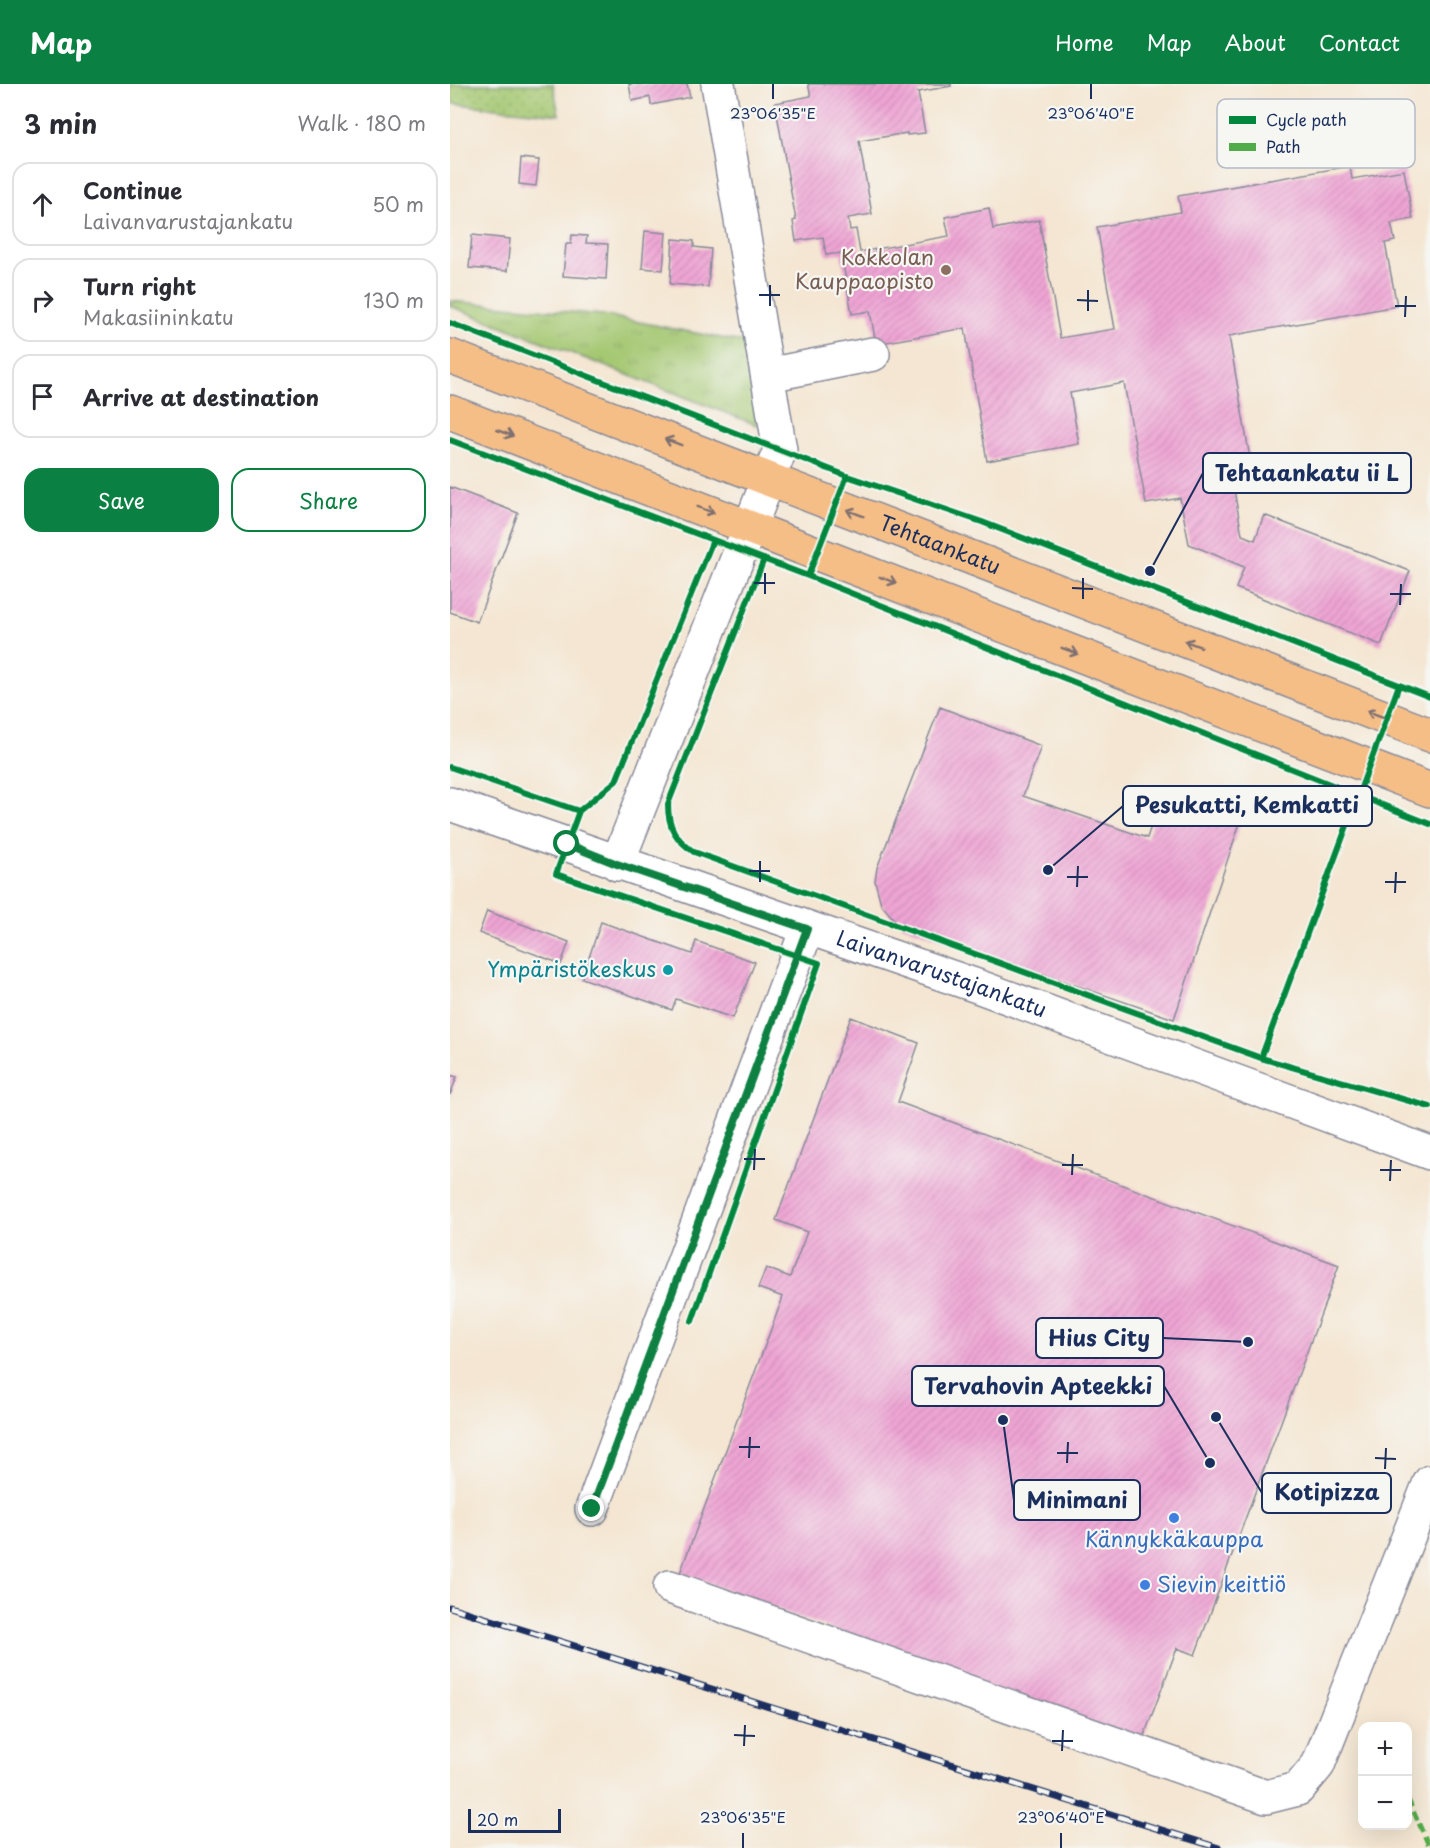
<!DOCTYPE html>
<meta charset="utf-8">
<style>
body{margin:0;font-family:"Playpen Sans",sans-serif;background:#f7f7f7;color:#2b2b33}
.controls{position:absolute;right:18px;bottom:18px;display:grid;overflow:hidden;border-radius:12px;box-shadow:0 6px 24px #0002}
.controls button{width:54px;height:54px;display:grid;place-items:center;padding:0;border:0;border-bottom:2px solid #e1e1e2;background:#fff;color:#2b2b33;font:30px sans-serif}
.scale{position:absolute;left:18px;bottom:15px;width:93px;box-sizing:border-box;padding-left:6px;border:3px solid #1b2f5e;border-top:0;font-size:16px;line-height:21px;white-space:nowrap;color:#1b2f5e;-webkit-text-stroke:4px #f6f6f2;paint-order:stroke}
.stop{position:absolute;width:18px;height:18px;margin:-14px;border:4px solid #0b8043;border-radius:50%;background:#fff}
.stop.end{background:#0b8043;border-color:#fff;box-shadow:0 2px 6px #0008}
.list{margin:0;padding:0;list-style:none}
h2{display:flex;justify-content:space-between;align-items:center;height:78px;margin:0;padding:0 24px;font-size:26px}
h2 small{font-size:20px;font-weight:400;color:#7c7c81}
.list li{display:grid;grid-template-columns:39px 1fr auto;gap:18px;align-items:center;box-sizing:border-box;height:84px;margin:0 12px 12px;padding:0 12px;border:2px solid #e1e1e2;border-radius:18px}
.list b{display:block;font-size:22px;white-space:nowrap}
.list p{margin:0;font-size:20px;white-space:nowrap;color:#7c7c81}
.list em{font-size:20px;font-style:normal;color:#7c7c81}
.actions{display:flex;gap:12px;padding:18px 24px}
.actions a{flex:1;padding:14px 0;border:2px solid #0b8043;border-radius:18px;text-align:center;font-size:21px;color:#0b8043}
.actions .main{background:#0b8043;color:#fff}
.icon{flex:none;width:33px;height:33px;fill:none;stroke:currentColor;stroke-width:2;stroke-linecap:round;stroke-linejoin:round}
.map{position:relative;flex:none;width:980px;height:1764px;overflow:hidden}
header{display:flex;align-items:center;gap:36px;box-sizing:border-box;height:84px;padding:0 30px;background:#0b8043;color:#fff}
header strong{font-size:28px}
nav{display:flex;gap:33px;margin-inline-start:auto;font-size:21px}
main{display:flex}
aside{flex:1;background:#fff}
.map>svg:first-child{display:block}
.grass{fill:url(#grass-tufts);stroke:#607c68;stroke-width:1.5}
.park{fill:url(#park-dots);stroke:#607c68;stroke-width:1.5}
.building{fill:url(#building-hatch)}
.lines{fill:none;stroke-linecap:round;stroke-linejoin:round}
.minor-casing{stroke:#888a98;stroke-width:36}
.major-casing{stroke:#888a98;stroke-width:36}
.minor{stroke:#fff;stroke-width:33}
.major{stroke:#f6be87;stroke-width:33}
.rail-casing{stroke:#1b2f5e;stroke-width:7}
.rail{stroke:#f6f6f2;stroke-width:4.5;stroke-dasharray:14;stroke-linecap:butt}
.quiet{stroke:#52ab49;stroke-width:4.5;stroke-dasharray:9 4.5;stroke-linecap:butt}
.cycleway-casing{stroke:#f6f6f2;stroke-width:10}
.cycleway{stroke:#00873e;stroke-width:6}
.oneway{stroke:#7e6f70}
.route{stroke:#0b8043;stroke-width:8}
.ticks{fill:none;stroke:#1b2f5e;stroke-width:2}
.education-dot{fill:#8d6e63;stroke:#f6f6f2;stroke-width:2}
.culture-dot{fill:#0f9aa8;stroke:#f6f6f2;stroke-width:2}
.shop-dot{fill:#3f7fe0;stroke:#f6f6f2;stroke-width:2}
.labels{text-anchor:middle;stroke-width:4.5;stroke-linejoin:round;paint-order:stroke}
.education-label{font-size:21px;fill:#785e54;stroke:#f6f6f2;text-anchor:end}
.street-label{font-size:21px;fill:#1b2f5e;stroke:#f6f6f2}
.culture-label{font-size:21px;fill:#0d838f;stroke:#f6f6f2;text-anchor:end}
.shop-label{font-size:21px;fill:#366cbe;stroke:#f6f6f2}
.key{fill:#f6f6f2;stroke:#b4bac6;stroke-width:1.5}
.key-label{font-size:16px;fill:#1b2f5e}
.ticks-label{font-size:15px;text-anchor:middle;fill:#1b2f5e;stroke:#f6f6f2;stroke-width:4.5;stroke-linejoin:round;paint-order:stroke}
.leader{fill:none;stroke:#1b2f5e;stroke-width:2}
.callout-dot{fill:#1b2f5e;stroke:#f6f6f2;stroke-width:2}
.callout{fill:#f6f6f2;stroke:#1b2f5e;stroke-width:2}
.callout-label{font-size:22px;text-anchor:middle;font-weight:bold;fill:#1b2f5e}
</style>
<header>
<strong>Map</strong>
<nav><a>Home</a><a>Map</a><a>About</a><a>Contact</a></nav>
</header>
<main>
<aside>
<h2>3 min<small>Walk · 180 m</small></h2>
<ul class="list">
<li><svg class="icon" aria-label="ahead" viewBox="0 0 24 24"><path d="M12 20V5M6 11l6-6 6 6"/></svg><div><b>Continue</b><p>Laivanvarustajankatu</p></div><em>50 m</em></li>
<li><svg class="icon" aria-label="right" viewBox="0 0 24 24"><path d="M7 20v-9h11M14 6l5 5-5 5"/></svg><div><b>Turn right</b><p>Makasiininkatu</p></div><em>130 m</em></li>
<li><svg class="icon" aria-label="arrive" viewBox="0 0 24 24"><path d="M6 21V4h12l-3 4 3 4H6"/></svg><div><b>Arrive at destination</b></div></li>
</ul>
<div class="actions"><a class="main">Save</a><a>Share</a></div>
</aside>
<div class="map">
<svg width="980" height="1764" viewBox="0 0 980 1764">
<defs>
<pattern id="grass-tufts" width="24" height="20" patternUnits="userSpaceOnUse" patternTransform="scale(1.5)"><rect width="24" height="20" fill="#a5c872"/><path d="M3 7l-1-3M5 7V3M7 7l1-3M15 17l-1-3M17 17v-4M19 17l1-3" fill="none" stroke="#8dac65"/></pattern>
<pattern id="park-dots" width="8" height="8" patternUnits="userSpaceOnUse" patternTransform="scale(1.5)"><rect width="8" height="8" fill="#a5c872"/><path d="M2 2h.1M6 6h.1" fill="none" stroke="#8dac65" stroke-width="1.8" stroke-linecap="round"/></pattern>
<pattern id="building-hatch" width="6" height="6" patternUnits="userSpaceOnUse" patternTransform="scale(1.5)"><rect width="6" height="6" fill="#efa5d4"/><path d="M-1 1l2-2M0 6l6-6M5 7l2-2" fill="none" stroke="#cc8eb8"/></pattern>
</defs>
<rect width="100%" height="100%" fill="#f6f6f2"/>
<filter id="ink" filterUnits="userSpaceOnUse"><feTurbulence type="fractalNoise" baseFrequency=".0167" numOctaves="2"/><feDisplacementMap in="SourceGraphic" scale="12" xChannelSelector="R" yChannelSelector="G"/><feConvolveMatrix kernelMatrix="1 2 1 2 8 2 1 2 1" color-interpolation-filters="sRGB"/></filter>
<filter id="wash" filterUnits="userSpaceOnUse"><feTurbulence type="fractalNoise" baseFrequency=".008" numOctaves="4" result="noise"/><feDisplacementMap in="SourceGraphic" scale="24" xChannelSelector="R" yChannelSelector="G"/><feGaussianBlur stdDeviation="1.35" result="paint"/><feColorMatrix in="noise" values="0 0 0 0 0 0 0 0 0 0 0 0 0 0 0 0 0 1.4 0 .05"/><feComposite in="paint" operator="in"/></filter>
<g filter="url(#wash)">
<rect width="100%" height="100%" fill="#f4e6d2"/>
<!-- grass -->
<path class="grass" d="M0 217 153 231 296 259 307 341 0 222Z"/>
<!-- park -->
<path class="park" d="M0 0H103L109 31 0 19Z"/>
<g id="blocks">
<!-- building -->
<path class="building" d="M179 0H237L240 13 201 21 200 13 182 17Z
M358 0H501V2L468 8 475 49 457 51V49L409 57 422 130 398 134 400 146 406 145 410 168 499 152 495 133 539 124 543 145 589 136 610 254 665 245 647 143 731 128 728 112 900 82 902 95 954 86 963 135 941 139 945 157 935 159 947 222 779 252 801 380 780 383 792 451 805 456 814 431 960 487 931 561 786 504 794 483 739 460 730 414 696 420 674 299 620 309 629 360 537 377 515 244 426 260 420 227 402 230 391 169 376 171 373 153 346 157 343 137 346 136 325 19 361 12Z
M71 74 89 76 86 102 69 100Z
M195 147 216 149 213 186 192 184Z
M22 151 60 155 57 187 19 184Z
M122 151 137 152 136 159 158 160 156 195 113 192 116 160H121Z
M223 155 244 157V163L261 165 258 203 220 200Z
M0 403 68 429 27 538 0 528Z
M490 623 591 662 573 712 697 754 714 703 793 730 724 935 462 845 446 838 431 820 425 797 427 784Z
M37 827 119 858 111 880 29 849Z
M151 838 242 870 246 857 305 878 283 934 226 915 222 926 132 894Z
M401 933 469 959 448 1018 889 1181 745 1571 727 1564 691 1660 230 1489 333 1213 308 1204 316 1184 340 1193 357 1148 326 1136Z
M0 991 7 993 0 1011Z"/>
</g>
</g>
<g filter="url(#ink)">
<use href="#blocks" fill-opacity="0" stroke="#888a98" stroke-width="1.5"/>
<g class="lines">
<defs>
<g id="minor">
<path d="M318 291 423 270"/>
<path id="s1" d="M0 720 527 902 980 1069"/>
<path d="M167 780 330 366 268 0"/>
<path d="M142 1425 357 845"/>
<path d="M220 1503 816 1713 848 1705 868 1681 980 1398"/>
</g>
<g id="major">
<path id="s2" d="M0 272 980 651"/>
<path d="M0 328 980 706"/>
</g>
</defs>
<!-- minor casing -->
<use href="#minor" class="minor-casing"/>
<!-- major casing -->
<use href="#major" class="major-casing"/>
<!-- minor -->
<use href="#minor" class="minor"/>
<!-- major -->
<use href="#major" class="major"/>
<defs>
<path id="rail" d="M0 1523 769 1764"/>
</defs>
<!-- rail casing -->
<use href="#rail" class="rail-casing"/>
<!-- rail -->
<use href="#rail" class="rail"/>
<!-- quiet -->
<path class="quiet" d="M958 1715 978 1760"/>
<defs>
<path id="cycleway" d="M0 239 397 392 532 438 980 613
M0 356 358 492 980 740
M314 475 218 720C218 743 225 755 244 768L811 974 980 1023
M358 492 397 392
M0 683 129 727 166 697 263 456
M129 727 106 790 369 879 242 1237
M811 974 949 601"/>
</defs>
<!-- cycleway casing -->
<use href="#cycleway" class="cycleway-casing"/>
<!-- cycleway -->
<use href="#cycleway" class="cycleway"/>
</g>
<!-- one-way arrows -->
<defs><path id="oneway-shaft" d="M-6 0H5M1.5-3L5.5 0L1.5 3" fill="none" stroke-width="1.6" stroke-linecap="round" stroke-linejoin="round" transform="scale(1.5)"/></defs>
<g class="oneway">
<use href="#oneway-shaft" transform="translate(55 349) rotate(21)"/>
<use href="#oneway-shaft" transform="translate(223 358) rotate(-159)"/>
<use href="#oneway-shaft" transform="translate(256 426) rotate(21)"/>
<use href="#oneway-shaft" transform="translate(405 429) rotate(-159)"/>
<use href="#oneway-shaft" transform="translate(438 496) rotate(21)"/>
<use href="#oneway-shaft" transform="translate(743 560) rotate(-159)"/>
<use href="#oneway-shaft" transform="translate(620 567) rotate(21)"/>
<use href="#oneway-shaft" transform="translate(925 630) rotate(-159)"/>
</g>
</g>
<g class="lines" filter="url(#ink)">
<!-- route -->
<path class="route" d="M117 760 167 780 357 845 142 1425"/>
</g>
<!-- ticks -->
<path class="ticks" d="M323 15V0M641 15V0M309 211H330M627 216 648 217M320 222V201M945 222H966M638 227V206M955 233 956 212M304 499H325M622 504 643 505M315 510V489M940 510H961M633 515V494M950 521 951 500M299 787H320M617 793H638M310 798V777M935 798H956M627 803 628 782M945 809 946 788M294 1075H315M612 1081H633M304 1086 305 1065M930 1086H951M622 1091 623 1070M940 1097 941 1076M289 1363H310M607 1369H628M299 1374 300 1353M925 1374 946 1375M617 1379 618 1358M935 1385 936 1364M284 1651 305 1652M602 1657H623M294 1662 295 1641M612 1667 613 1646M293 1764V1749M611 1764V1749"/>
<!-- markers -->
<circle class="education-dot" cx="496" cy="186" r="6"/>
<circle class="culture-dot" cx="218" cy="886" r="6"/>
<g class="shop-dot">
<circle cx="724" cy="1434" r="6"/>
<circle cx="695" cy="1501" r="6"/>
</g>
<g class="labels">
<!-- education labels -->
<g class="education-label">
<text x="484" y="181">Kokkolan<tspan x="484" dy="24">Kauppaopisto</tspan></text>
</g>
<!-- street labels -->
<g class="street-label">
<text dy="7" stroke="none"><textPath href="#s2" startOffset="525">Tehtaankatu</textPath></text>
<text dy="7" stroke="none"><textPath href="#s1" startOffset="520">Laivanvarustajankatu</textPath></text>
</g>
<!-- culture labels -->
<g class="culture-label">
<text x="206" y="893">Ympäristökeskus</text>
</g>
<!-- shop labels -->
<g class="shop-label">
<text x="724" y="1463">Kännykkäkauppa</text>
<text x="707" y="1508" text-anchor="start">Sievin keittiö</text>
</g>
</g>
<!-- legend -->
<rect x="767" y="15" width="198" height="69" rx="9" class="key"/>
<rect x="779" y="32" width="27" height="8" fill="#00873e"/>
<rect x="779" y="59" width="27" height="8" fill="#52ab49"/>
<g class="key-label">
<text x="816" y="42">Cycle path</text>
<text x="816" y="69">Path</text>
</g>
<g class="ticks-label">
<text x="323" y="35">23°06'35"E</text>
<text x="641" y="35">23°06'40"E</text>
<text x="293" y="1739">23°06'35"E</text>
<text x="611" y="1739">23°06'40"E</text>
</g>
<!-- callouts -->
<path class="leader" d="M700 487L753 389M598 786L673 722M798 1258L713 1254M760 1379L714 1302M766 1333L812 1409M553 1336L564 1416"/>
<g class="callout-dot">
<circle cx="700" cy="487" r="6"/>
<circle cx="598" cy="786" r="6"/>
<circle cx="798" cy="1258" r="6"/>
<circle cx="760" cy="1379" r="6"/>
<circle cx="766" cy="1333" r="6"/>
<circle cx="553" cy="1336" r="6"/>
</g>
<g class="callout">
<rect x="753" y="369" width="208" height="40" rx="6"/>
<rect x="673" y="702" width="249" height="40" rx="6"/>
<rect x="586" y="1234" width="127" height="40" rx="6"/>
<rect x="462" y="1282" width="252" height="40" rx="6"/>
<rect x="812" y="1389" width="129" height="40" rx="6"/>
<rect x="564" y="1396" width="126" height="40" rx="6"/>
</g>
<g class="callout-label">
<text x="857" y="397">Tehtaankatu ii L</text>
<text x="797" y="729">Pesukatti, Kemkatti</text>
<text x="649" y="1262">Hius City</text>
<text x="588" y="1310">Tervahovin Apteekki</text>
<text x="877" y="1416">Kotipizza</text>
<text x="627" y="1424">Minimani</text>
</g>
</svg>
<div class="controls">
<button>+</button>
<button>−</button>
</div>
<div class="scale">20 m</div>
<div class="stop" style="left:117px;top:760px"></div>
<div class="stop end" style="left:142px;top:1425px"></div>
</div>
</main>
